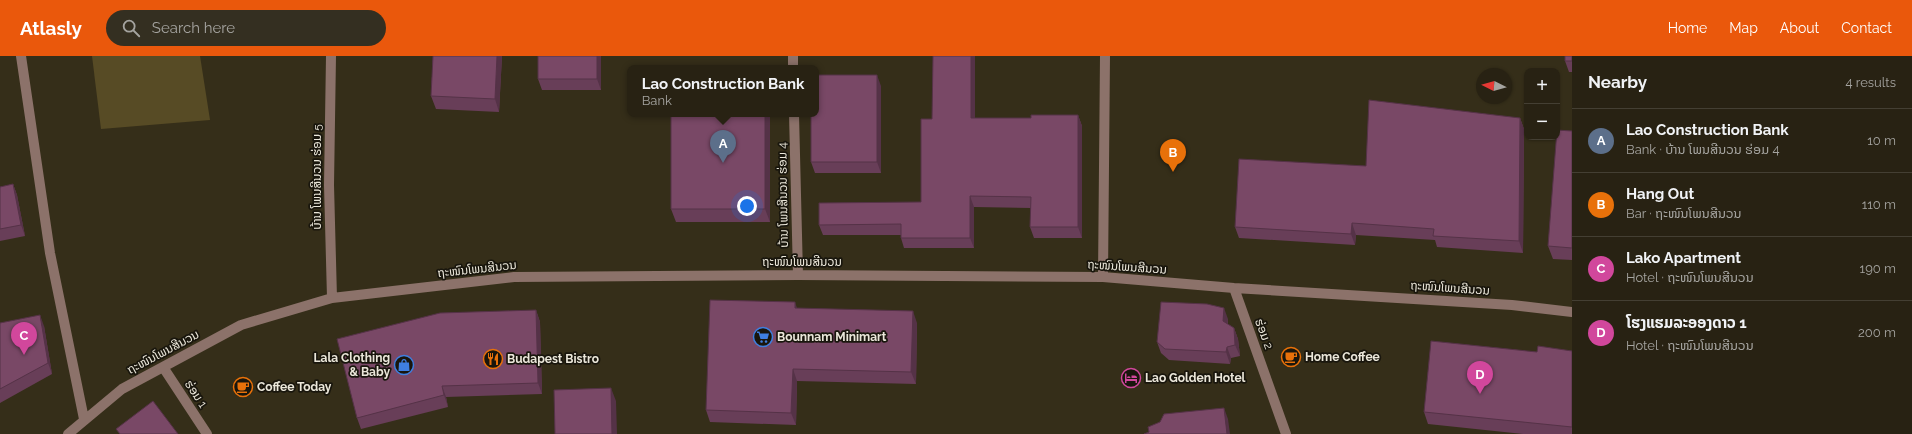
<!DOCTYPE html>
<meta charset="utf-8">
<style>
body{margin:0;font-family:Raleway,"Noto Sans Lao",sans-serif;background:#342f21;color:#f1f3f6}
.controls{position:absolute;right:12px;top:12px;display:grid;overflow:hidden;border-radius:8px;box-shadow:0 1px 3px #0004}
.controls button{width:36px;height:36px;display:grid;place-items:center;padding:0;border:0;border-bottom:1px solid #443f33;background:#282213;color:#f1f3f6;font:20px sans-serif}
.compass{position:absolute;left:1476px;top:12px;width:36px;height:36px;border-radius:50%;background:#282213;box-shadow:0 1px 3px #0004;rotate:275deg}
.you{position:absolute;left:747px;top:150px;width:14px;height:14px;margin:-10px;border:3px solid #fff;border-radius:50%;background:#1a73e8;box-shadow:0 0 0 6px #1a73e833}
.badge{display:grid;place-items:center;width:26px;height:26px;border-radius:50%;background:#ea580c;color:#fff;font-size:13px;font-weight:700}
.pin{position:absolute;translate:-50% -33px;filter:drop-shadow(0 1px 2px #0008)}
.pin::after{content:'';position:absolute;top:21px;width:14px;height:12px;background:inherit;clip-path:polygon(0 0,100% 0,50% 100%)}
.popup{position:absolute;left:627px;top:9px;width:192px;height:52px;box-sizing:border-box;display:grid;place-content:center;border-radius:8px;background:#282213;filter:drop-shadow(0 1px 3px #0005);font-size:13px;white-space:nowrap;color:#a5a4a0}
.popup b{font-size:15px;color:#f1f3f6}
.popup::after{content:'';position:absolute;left:50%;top:100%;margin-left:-8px;border:8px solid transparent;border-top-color:#282213}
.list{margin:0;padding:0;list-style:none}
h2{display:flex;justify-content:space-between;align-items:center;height:52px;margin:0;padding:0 16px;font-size:17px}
h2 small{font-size:13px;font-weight:400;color:#a5a4a0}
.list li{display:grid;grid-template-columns:26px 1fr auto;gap:12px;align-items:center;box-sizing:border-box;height:64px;padding:0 16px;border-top:1px solid #443f33}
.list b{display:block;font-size:15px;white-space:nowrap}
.list p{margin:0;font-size:13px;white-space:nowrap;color:#a5a4a0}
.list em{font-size:13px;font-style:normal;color:#a5a4a0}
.icon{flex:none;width:22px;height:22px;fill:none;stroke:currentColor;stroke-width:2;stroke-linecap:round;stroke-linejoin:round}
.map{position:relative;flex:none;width:1572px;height:378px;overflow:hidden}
header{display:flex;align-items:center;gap:24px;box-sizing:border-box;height:56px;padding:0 20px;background:#ea580c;color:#fff}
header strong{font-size:19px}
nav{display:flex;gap:22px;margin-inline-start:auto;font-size:14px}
.search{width:280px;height:36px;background:#342f21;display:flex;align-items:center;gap:10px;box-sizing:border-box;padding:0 14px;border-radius:22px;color:#a5a4a0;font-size:15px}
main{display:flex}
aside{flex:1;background:#282213}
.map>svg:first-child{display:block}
.green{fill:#574b25}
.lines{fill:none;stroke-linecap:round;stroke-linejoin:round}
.minor{stroke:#8c726a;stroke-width:10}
.wall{fill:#683e58}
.shaded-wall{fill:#553247}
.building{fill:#794866;stroke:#553247}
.labels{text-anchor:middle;stroke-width:3.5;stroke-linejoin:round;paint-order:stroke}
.street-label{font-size:12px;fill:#ebe7da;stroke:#19160d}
.poi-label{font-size:12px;font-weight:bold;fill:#ebe7da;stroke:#19160d;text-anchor:start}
</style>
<header>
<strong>Atlasly</strong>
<div class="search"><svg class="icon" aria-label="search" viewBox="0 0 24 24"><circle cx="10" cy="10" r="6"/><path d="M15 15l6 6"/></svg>Search here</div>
<nav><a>Home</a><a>Map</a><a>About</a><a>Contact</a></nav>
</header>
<main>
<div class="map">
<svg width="1572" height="378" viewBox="0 0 1572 378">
<rect width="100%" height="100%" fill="#352e19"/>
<!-- green -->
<path class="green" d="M92 0H200L210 64 101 73Z"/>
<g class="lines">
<!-- minor -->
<path class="minor" d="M21 0 50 197 84 363
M331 0 329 129 332 242
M793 0V12
M794 58 798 219
M1103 221 1105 0
M1234 232 1286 378
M163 311 207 378
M68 378 122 333 241 269 332 242 514 221 798 219 1103 221 1234 232 1512 249 1572 256"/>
</g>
<!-- wall -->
<path class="wall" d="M433 0H502L499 56 436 53 431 40Z
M601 0V34H542L538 23Z
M1572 0V16H1569L1565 5Z
M881 30V117H815L811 106Z
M770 58V166H676L671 153Z
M1078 59 1082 70V182H1034L1030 171 1031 152 974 151V192H904L901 182V179H823L819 169 921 146 975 62H1031Z
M1520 62 1524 73 1523 197 1437 191 1435 184 1356 179 1355 189 1239 182 1235 171 1366 110Z
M1572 75V204L1553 203 1548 190Z
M13 128 17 139 25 180 0 185V131Z
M797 252 917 267 916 328 797 325 796 369 710 366 706 354Z
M536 254 540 266 542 338 446 341 448 351 361 373 357 362Z
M1228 263V268L1234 272 1238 283 1240 300 1231 302 1230 308 1169 304 1161 297 1157 286Z
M0 267 44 270 52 318 0 347Z
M1572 295V378H1523L1428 368 1424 356 1537 296Z"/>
<!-- shaded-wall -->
<path class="shaded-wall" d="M497 0H502L499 56 495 43Z
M597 0H601V34L597 23Z
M971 0H975V72L971 62Z
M877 19 881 30V117L877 106Z
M765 58H770V166L765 153Z
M1078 59 1082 70V182L1078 171Z
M1520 62 1524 73 1523 197 1519 185Z
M13 128 17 139 25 180 21 169Z
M970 140 974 151V192L970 182Z
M1352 167 1356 179 1355 189 1351 178Z
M795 246 799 258 795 252Z
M1224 252 1228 263 1227 277 1223 265Z
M536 254 540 266 542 338 538 327Z
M913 255 917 267 916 328 911 316Z
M40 259 44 270 52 318 48 307Z
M1234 272 1238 283 1240 300 1235 289Z
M1227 291 1231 302 1230 308 1226 296Z
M793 313 797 325 796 369 791 357Z
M442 330 446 341 448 351 444 339Z
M611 332 616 345 617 378H612Z
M1224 352 1228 363 1230 378H1227Z"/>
<!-- building -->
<path class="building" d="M433 0H497L495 43 431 40Z
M538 0H597V23H538Z
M933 0H971V62H1031V59H1078V171H1030L1031 141 970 140V182H901V168L819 169V147L921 146V63H932Z
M1565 0H1572V5H1565Z
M816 19H877V106H811V58H816Z
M1369 44 1520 62 1519 185 1433 180 1434 173 1352 167 1351 178 1235 171 1239 103 1366 110Z
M671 58H765V153H671Z
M1557 74 1572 75V192L1548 190Z
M13 128 21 169 0 173V131Z
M710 244 795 246V252L913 255 911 316 793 313 791 357 706 354Z
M1161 246 1207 248 1224 252 1223 265 1234 272 1235 289 1227 291 1226 296 1165 293 1157 286Z
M536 254 538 327 442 330 444 339 357 362 337 283 440 257Z
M40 259 48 307 0 333V267Z
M1431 285 1537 296 1538 290 1572 295V371L1424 356Z
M611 332 612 378H555L554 334Z
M153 345 178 378H120L116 373Z
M1224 352 1227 378H1144L1149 376 1148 371 1160 366 1164 358Z"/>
<!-- icons -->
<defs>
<symbol id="supermarket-ring" viewBox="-11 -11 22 22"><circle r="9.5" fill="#19160d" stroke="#3f7fe0" stroke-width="1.5"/><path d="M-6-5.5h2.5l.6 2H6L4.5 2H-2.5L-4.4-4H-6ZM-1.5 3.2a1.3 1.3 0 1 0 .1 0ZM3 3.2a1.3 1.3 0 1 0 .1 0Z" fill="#3f7fe0"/></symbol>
<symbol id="cafe-ring" viewBox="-11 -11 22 22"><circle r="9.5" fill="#19160d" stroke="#e8710a" stroke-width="1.5"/><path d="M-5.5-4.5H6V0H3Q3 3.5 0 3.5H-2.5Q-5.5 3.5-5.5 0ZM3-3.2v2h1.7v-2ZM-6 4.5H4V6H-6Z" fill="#e8710a"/></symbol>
<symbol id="restaurant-ring" viewBox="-11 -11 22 22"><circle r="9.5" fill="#19160d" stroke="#e8710a" stroke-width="1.5"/><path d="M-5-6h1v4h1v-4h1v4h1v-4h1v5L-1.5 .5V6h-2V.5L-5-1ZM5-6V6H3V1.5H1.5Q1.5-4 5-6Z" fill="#e8710a"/></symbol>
<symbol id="shop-ring" viewBox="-11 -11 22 22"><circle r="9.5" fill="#19160d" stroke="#3f7fe0" stroke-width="1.5"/><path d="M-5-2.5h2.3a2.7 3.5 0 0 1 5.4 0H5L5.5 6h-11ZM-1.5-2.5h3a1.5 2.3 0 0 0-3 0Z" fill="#3f7fe0"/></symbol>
<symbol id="hotel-ring" viewBox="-11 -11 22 22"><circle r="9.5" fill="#19160d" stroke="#d1479c" stroke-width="1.5"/><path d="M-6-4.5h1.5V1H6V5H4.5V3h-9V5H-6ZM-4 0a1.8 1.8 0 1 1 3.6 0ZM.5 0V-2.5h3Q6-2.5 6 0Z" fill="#d1479c"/></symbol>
</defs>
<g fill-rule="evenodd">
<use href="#supermarket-ring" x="752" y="270" width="22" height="22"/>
<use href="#cafe-ring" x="1280" y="290" width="22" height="22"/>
<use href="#restaurant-ring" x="482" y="292" width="22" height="22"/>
<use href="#shop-ring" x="393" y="298" width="22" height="22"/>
<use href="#hotel-ring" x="1120" y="311" width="22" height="22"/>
<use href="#cafe-ring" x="232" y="320" width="22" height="22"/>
</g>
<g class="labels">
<!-- street labels -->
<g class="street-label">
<text transform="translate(317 121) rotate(-90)" y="4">ບ້ານ ໂພນສີນວນ ຮ່ອມ 5</text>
<text transform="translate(783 139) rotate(-91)" y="4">ບ້ານ ໂພນສີນວນ ຮ່ອມ 4</text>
<text x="802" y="210">ຖະໜົນໂພນສີນວນ</text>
<text transform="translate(1127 211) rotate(4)" y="4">ຖະໜົນໂພນສີນວນ</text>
<text transform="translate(477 213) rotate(-6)" y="4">ຖະໜົນໂພນສີນວນ</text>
<text transform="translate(1450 232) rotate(4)" y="4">ຖະໜົນໂພນສີນວນ</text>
<text transform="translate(1264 278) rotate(70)" y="4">ຮ່ອມ 2</text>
<text transform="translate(163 296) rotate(-28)" y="4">ຖະໜົນໂພນສີນວນ</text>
<text transform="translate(196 338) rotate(57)" y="4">ຮ່ອມ 1</text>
</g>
<!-- poi labels -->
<g class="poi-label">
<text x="777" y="285">Bounnam Minimart</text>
<text x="1305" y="305">Home Coffee</text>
<text x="390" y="306" text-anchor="end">Lala Clothing<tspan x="390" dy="14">&amp; Baby</tspan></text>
<text x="507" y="307">Budapest Bistro</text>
<text x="1145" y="326">Lao Golden Hotel</text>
<text x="257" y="335">Coffee Today</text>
</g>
</g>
</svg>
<div class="controls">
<button>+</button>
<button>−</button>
</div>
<svg class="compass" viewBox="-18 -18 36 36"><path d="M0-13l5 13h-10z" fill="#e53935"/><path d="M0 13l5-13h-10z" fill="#a5a4a0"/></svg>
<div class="you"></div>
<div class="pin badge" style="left:723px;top:107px;background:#5c6f8a">A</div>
<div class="popup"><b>Lao Construction Bank</b>Bank</div>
<div class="pin badge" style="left:1173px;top:116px;background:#e8710a">B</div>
<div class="pin badge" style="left:24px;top:299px;background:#d1479c">C</div>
<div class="pin badge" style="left:1480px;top:338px;background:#d1479c">D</div>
</div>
<aside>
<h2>Nearby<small>4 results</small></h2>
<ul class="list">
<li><span class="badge" style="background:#5c6f8a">A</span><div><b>Lao Construction Bank</b><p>Bank · ບ້ານ ໂພນສີນວນ ຮ່ອມ 4</p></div><em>10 m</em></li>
<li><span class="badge" style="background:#e8710a">B</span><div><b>Hang Out</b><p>Bar · ຖະໜົນໂພນສີນວນ</p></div><em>110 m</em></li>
<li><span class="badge" style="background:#d1479c">C</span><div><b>Lako Apartment</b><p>Hotel · ຖະໜົນໂພນສີນວນ</p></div><em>190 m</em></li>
<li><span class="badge" style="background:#d1479c">D</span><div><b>ໂຮງແຮມລະອອງດາວ 1</b><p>Hotel · ຖະໜົນໂພນສີນວນ</p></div><em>200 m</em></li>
</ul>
</aside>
</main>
